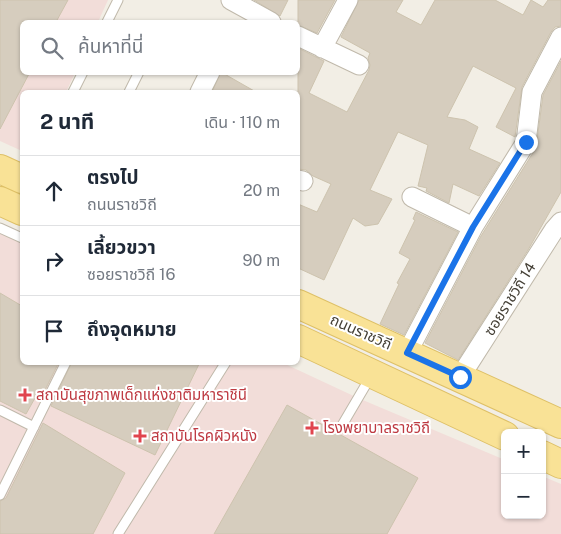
<!DOCTYPE html>
<html lang="th">
<meta charset="utf-8">
<style>
body{margin:0;font-family:"Public Sans","Noto Sans Thai",sans-serif;background:#f2f2f3;color:#1f2937}
.controls{position:absolute;right:15px;bottom:15px;display:grid;overflow:hidden;border-radius:8px;box-shadow:0 1px 4px #0004}
.controls button{width:45px;height:45px;display:grid;place-items:center;padding:0;border:0;border-bottom:1px solid #e0e1e3;background:#fff;color:#1f2937;font:25px sans-serif}
.stop{position:absolute;width:15px;height:15px;margin:-11px;border:4px solid #1a73e8;border-radius:50%;background:#fff}
.stop.end{background:#1a73e8;border-color:#fff;box-shadow:0 1px 5px #0008}
.list{margin:0;padding:0;list-style:none}
h2{display:flex;justify-content:space-between;align-items:center;height:65px;margin:0;padding:0 20px;font-size:21px}
h2 small{font-size:16px;font-weight:400;color:#747a83}
.list li{display:grid;grid-template-columns:32px 1fr auto;gap:15px;align-items:center;box-sizing:border-box;height:70px;padding:0 20px;border-top:1px solid #e0e1e3}
.list b{display:block;font-size:19px;white-space:nowrap}
.list p{margin:0;font-size:16px;white-space:nowrap;color:#747a83}
.list em{font-size:16px;font-style:normal;color:#747a83}
.icon{flex:none;width:28px;height:28px;fill:none;stroke:currentColor;stroke-width:2;stroke-linecap:round;stroke-linejoin:round}
.map{position:relative;flex:none;width:561px;height:534px;overflow:hidden}
.search{position:absolute;background:#fff;box-shadow:0 1px 4px #0004;left:20px;top:20px;width:280px;height:55px;display:flex;align-items:center;gap:12px;box-sizing:border-box;padding:0 18px;border-radius:8px;color:#747a83;font-size:19px}
.panel{position:absolute;background:#fff;box-shadow:0 1px 4px #0004;left:20px;top:90px;width:280px;height:275px;border-radius:8px}
.map>svg:first-child{display:block}
.medical{fill:#f2ddd9}
.building{fill:#d6cdbe;stroke:#cdc3ae}
.lines{fill:none;stroke-linecap:round;stroke-linejoin:round}
.service-casing{stroke:#c0b9ab;stroke-width:11}
.minor-casing{stroke:#c0b9ab;stroke-width:21}
.primary-casing{stroke:#dec067;stroke-width:30}
.service{stroke:#fff;stroke-width:9}
.minor{stroke:#fff;stroke-width:19}
.primary{stroke:#f9e296;stroke-width:28}
.route{stroke:#1a73e8;stroke-width:6}
.health-dot{fill:#e0444e;stroke:#fff;stroke-width:2}
.labels{text-anchor:middle;stroke-width:4;stroke-linejoin:round;paint-order:stroke}
.street-label{font-size:15px;fill:#443f35;stroke:#fff}
.health-label{font-size:15px;fill:#be3a42;stroke:#fff;text-anchor:start}
</style>
<div class="map">
<svg width="561" height="534" viewBox="0 0 561 534">
<rect width="100%" height="100%" fill="#f2eee5"/>
<!-- medical -->
<path class="medical" d="M0 0H108L98 22H22V72L75 73 66 92H22V151L0 141Z
M0 232 22 242V362L283 363 358 398 505 460V515H542V476L561 484V534H0Z"/>
<!-- building -->
<path class="building" d="M0 0H68L56 22H22V72H30L0 129Z
M254 0H288L280 16Z
M298 0H335L317 33 298 25Z
M359 0H403L396 12 421 25 435 0H495L523 15 531 0 543 7 548 0H561V26L555 27 551 32 522 87 515 137 496 127 516 88 473 66 447 117 465 120 478 127 469 149 500 163 479 196 453 184 449 203 426 191 427 188 418 186 428 145 398 132 370 190 392 199 378 224 365 226 353 218 324 280 298 268V204L317 212 331 184 313 176 306 170 298 169V48L324 61 309 93 347 112 369 70 370 65 368 58 370 53 341 37Z
M561 61V192L528 250 458 360 425 343 481 236 536 148 543 95Z
M221 72 256 92H212Z
M416 212 458 232 404 335 380 324 399 284 397 283 410 259 399 253 415 220 413 219Z
M0 293 22 306V362H59L40 400 35 398 26 414 0 401Z
M72 362H200L155 455 51 406Z
M287 405 418 478 387 534H214Z
M43 423 125 473 93 534H0V501L6 498Z"/>
<g class="lines">
<defs>
<path id="service" d="M107 22 118 0
M73 92 83 72
M129 92 139 72
M0 228 22 238
M0 410 34 427
M341 427 371 376
M0 495 66 362
M118 534 226 362"/>
<path id="minor" d="M231 0 271 22
M298 36 359 65
M322 48 348 0
M200 92 210 72
M298 180 303 181
M412 197 473 227
M407 353 473 227 526 142 532 92 561 37
M460 377 554 230 561 222"/>
<path id="primary" d="M0 169 22 179
M0 201 22 211
M298 304 561 424
M298 339 505 436
M542 455 561 464"/>
</defs>
<!-- service casing -->
<use href="#service" class="service-casing"/>
<!-- minor casing -->
<use href="#minor" class="minor-casing"/>
<!-- primary casing -->
<use href="#primary" class="primary-casing"/>
<!-- service -->
<use href="#service" class="service"/>
<!-- minor -->
<use href="#minor" class="minor"/>
<!-- primary -->
<use href="#primary" class="primary"/>
</g>
<g class="lines">
<!-- route -->
<path class="route" d="M460 377 407 353 473 227 526 142"/>
</g>
<!-- markers -->
<g class="health-dot">
<path d="M22.5 387.5h5v5h5v5h-5v5h-5v-5h-5v-5h5z"/>
<path d="M309.5 420.5h5v5h5v5h-5v5h-5v-5h-5v-5h5z"/>
<path d="M137.5 428.5h5v5h5v5h-5v5h-5v-5h-5v-5h5z"/>
</g>
<g class="labels">
<!-- street labels -->
<g class="street-label">
<text transform="translate(510 299) rotate(-58)" y="5">ซอยราชวิถี 14</text>
<text transform="translate(361 332) rotate(24)" y="5">ถนนราชวิถี</text>
</g>
<!-- health labels -->
<g class="health-label">
<text x="36" y="400">สถาบันสุขภาพเด็กแห่งชาติมหาราชินี</text>
<text x="323" y="433">โรงพยาบาลราชวิถี</text>
<text x="151" y="441">สถาบันโรคผิวหนัง</text>
</g>
</g>
</svg>
<div class="controls">
<button>+</button>
<button>−</button>
</div>
<div class="stop" style="left:460px;top:377px"></div>
<div class="stop end" style="left:526px;top:142px"></div>
<div class="search"><svg class="icon" aria-label="search" viewBox="0 0 24 24"><circle cx="10" cy="10" r="6"/><path d="M15 15l6 6"/></svg>ค้นหาที่นี่</div>
<section class="panel">
<h2>2 นาที<small>เดิน · 110 m</small></h2>
<ul class="list">
<li><svg class="icon" aria-label="ahead" viewBox="0 0 24 24"><path d="M12 20V5M6 11l6-6 6 6"/></svg><div><b>ตรงไป</b><p>ถนนราชวิถี</p></div><em>20 m</em></li>
<li><svg class="icon" aria-label="right" viewBox="0 0 24 24"><path d="M7 20v-9h11M14 6l5 5-5 5"/></svg><div><b>เลี้ยวขวา</b><p>ซอยราชวิถี 16</p></div><em>90 m</em></li>
<li><svg class="icon" aria-label="arrive" viewBox="0 0 24 24"><path d="M6 21V4h12l-3 4 3 4H6"/></svg><div><b>ถึงจุดหมาย</b></div></li>
</ul>
</section>
</div>
